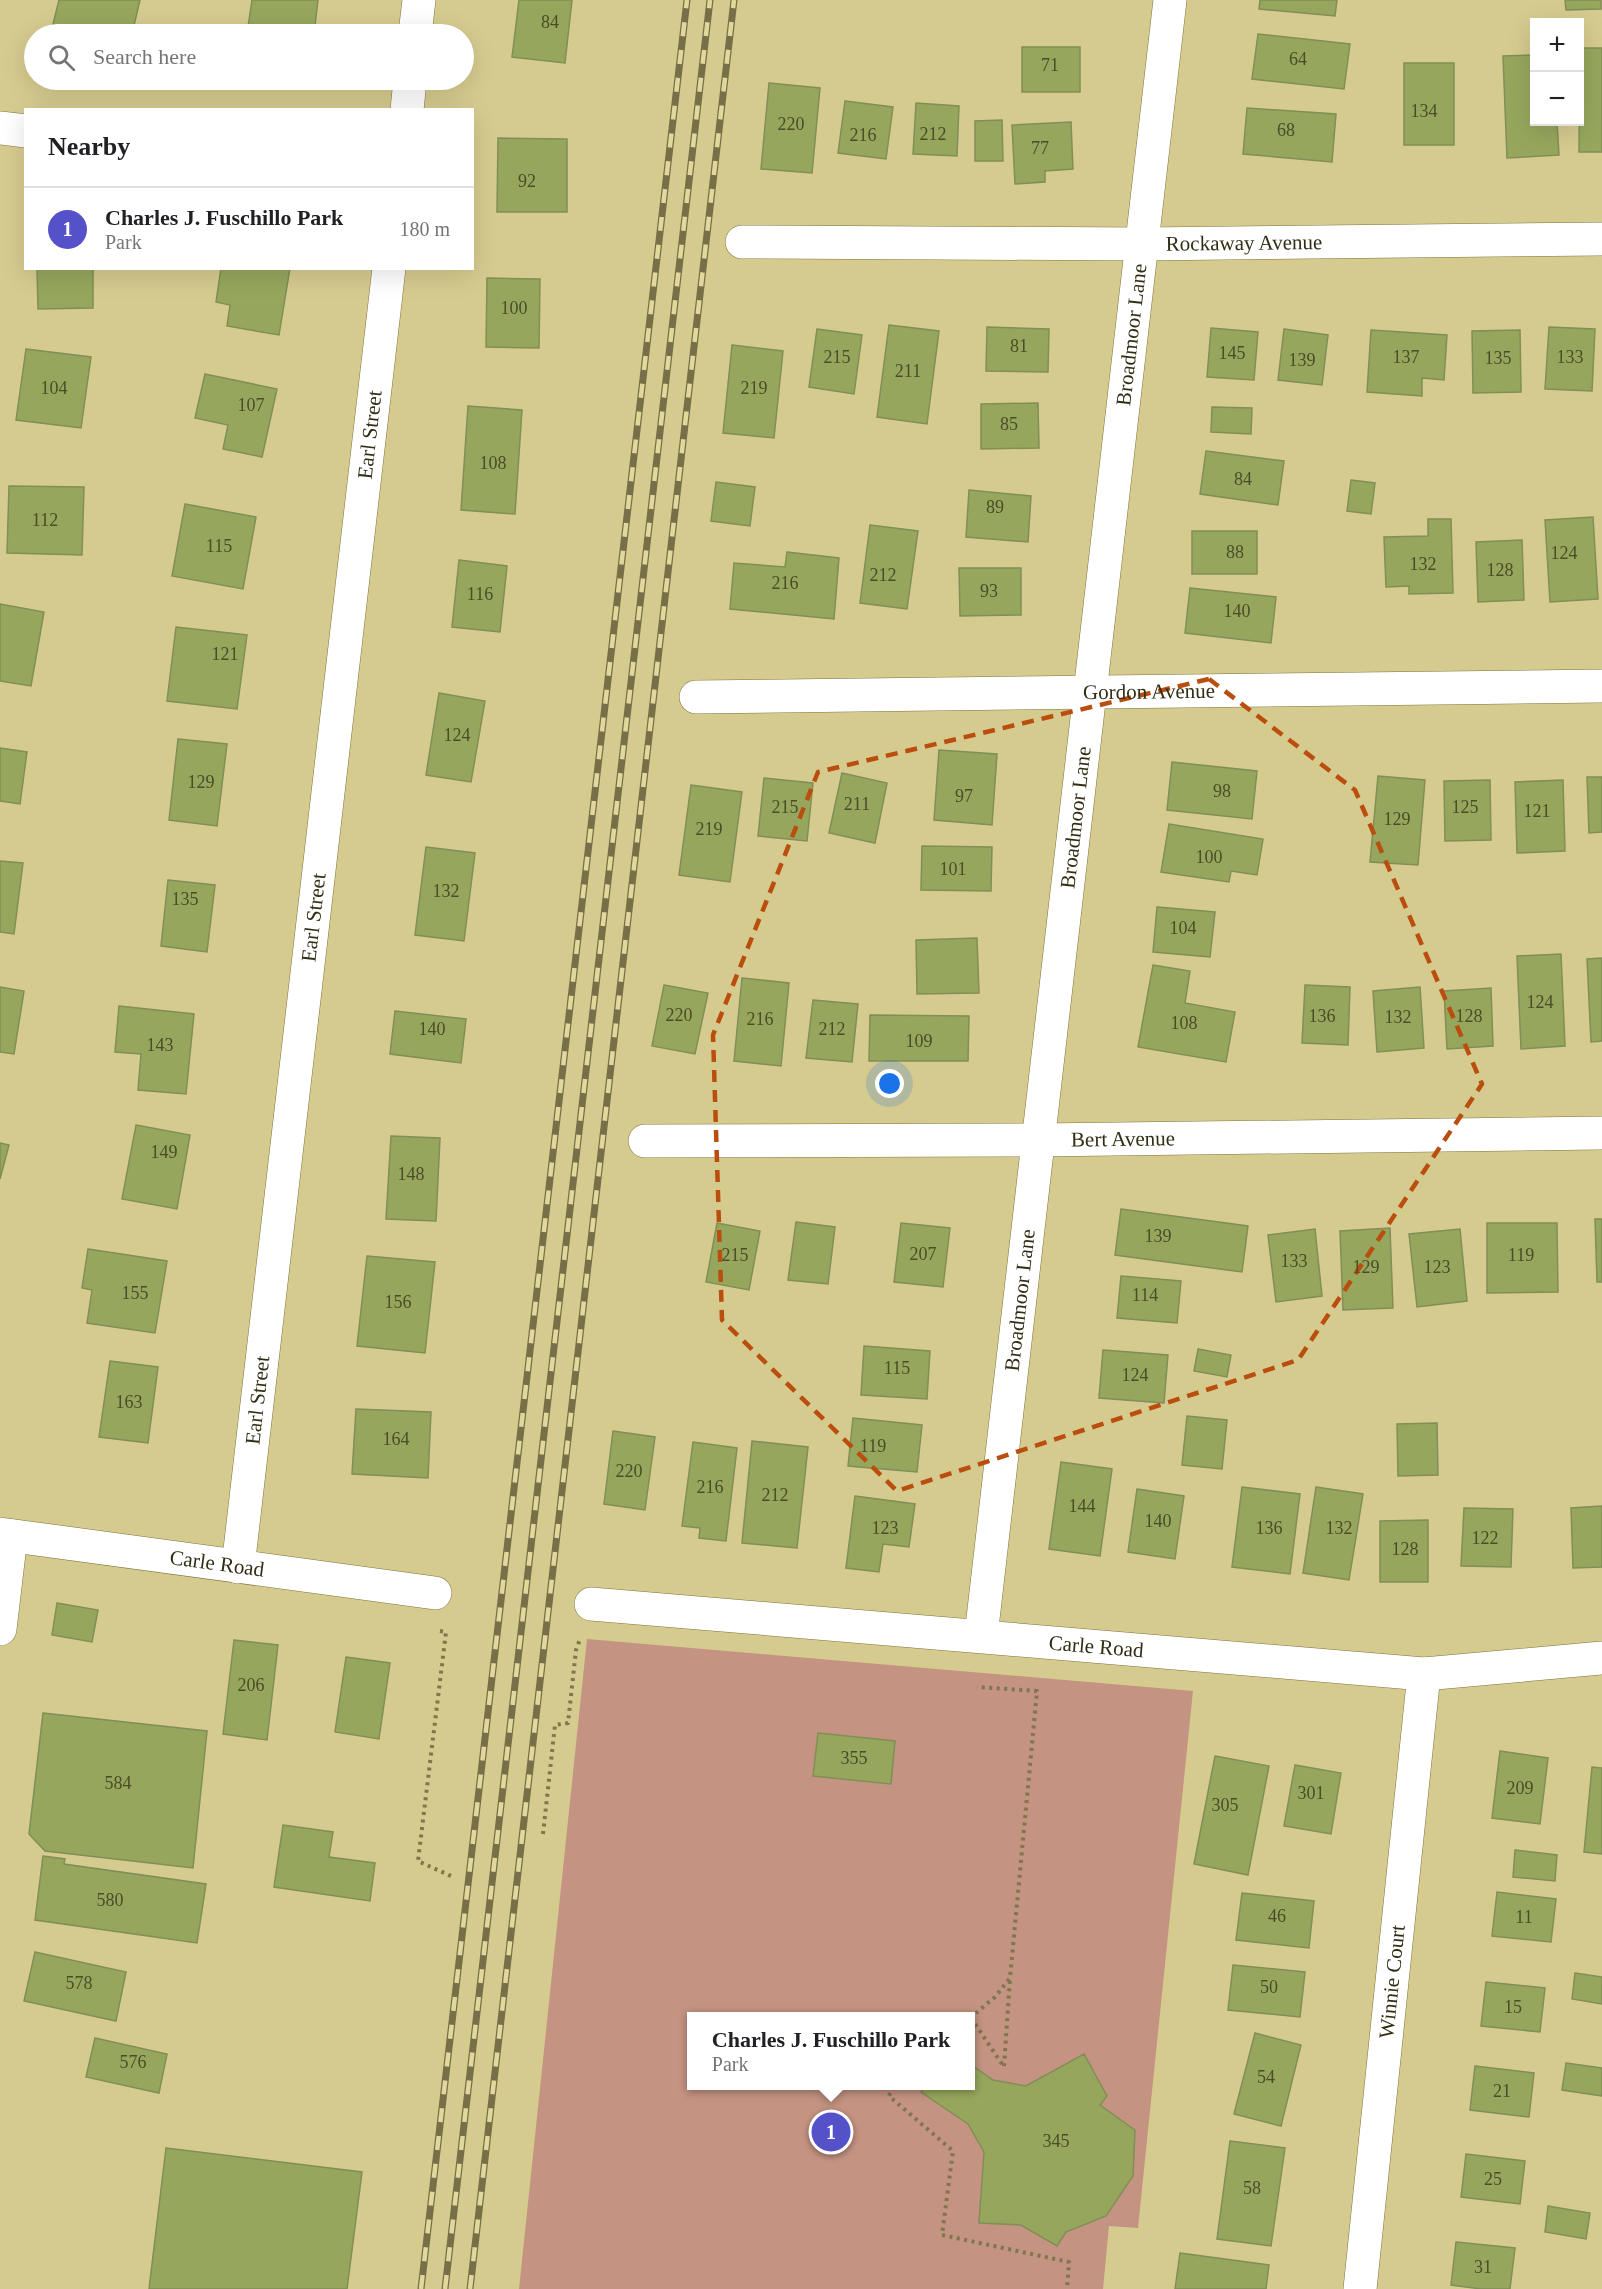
<!DOCTYPE html>
<meta charset="utf-8">
<style>
body{margin:0;font-family:"Times New Roman",serif;background:#f2f2f2;color:#202124}
.controls{position:absolute;right:18px;top:18px;display:grid;overflow:hidden;border-radius:0px;box-shadow:0 6px 24px #0002}
.controls button{width:54px;height:54px;display:grid;place-items:center;padding:0;border:0;border-bottom:2px solid #e0e0e0;background:#fff;color:#202124;font:30px sans-serif}
.you{position:absolute;left:890px;top:1084px;width:21px;height:21px;margin:-15px;border:4px solid #fff;border-radius:50%;background:#1a73e8;box-shadow:0 0 0 9px #1a73e833}
.badge{display:grid;place-items:center;width:39px;height:39px;border-radius:50%;background:#5551c8;color:#fff;font-size:20px;font-weight:700}
.pin{position:absolute;translate:-50% -50%;border:3px solid #fff;box-shadow:0 2px 6px #0006}
.popup{position:absolute;left:687px;top:2012px;width:288px;height:78px;box-sizing:border-box;display:grid;place-content:center;border-radius:0px;background:#fff;filter:drop-shadow(0 2px 4px #0005);font-size:20px;white-space:nowrap;color:#757577}
.popup b{font-size:22px;color:#202124}
.popup::after{content:'';position:absolute;left:50%;top:100%;margin-left:-12px;border:12px solid transparent;border-top-color:#fff}
.list{margin:0;padding:0;list-style:none}
h2{display:flex;justify-content:space-between;align-items:center;height:78px;margin:0;padding:0 24px;font-size:26px}
h2 small{font-size:20px;font-weight:400;color:#757577}
.list li{display:grid;grid-template-columns:39px 1fr auto;gap:18px;align-items:center;box-sizing:border-box;height:84px;padding:0 24px;border-top:2px solid #e0e0e0}
.list b{display:block;font-size:22px;white-space:nowrap}
.list p{margin:0;font-size:20px;white-space:nowrap;color:#757577}
.list em{font-size:20px;font-style:normal;color:#757577}
.icon{flex:none;width:33px;height:33px;fill:none;stroke:currentColor;stroke-width:2;stroke-linecap:round;stroke-linejoin:round}
.map{position:relative;flex:none;width:1602px;height:2289px;overflow:hidden}
.search{position:absolute;background:#fff;box-shadow:0 6px 24px #0002;left:24px;top:24px;width:450px;height:66px;display:flex;align-items:center;gap:15px;box-sizing:border-box;padding:0 21px;border-radius:33px;color:#757577;font-size:22px}
.panel{position:absolute;background:#fff;box-shadow:0 6px 24px #0002;left:24px;top:108px;width:450px;height:162px;border-radius:0px}
.map>svg:first-child{display:block}
.green{fill:#c59382;fill-rule:evenodd}
.building{fill:#96a75d;stroke:#818e57;stroke-width:1.5}
.lines{fill:none;stroke-linecap:round;stroke-linejoin:round}
.minor-casing{stroke:#7e733a;stroke-width:34}
.path{stroke:#7e764e;stroke-width:4;stroke-dasharray:3 4.5;stroke-linecap:butt}
.minor{stroke:#fff;stroke-width:33}
.rail-casing{stroke:#766f48;stroke-width:7}
.rail{stroke:#e3d89c;stroke-width:4.5;stroke-dasharray:14;stroke-linecap:butt}
.marked{fill:none;stroke:#ba4e0e;stroke-width:4.5;stroke-dasharray:12 8;stroke-linejoin:round}
.labels{text-anchor:middle;stroke-width:4.5;stroke-linejoin:round;paint-order:stroke}
.number-label{font-size:18px;fill:#4b4c28}
.street-label{font-size:21px;fill:#322e16;stroke:#e3d89c}
</style>
<div class="map">
<svg width="1602" height="2289" viewBox="0 0 1602 2289">
<rect width="100%" height="100%" fill="#d6cb8f"/>
<!-- green -->
<path class="green" d="M587 1639 1193 1691 1138 2228 1109 2226 1103 2289H519ZM692 2016H970V2086H692Z"/>
<!-- building -->
<path class="building" d="M59 0H140L132 34H60L51 32Z
M252 0H318L314 34H247Z
M519 0H572L565 63 512 57Z
M1260 0H1337L1335 16 1259 9Z
M1565 0H1601V9L1566 10Z
M1258 34 1350 44 1344 89 1252 79Z
M1022 47H1080V92H1022Z
M1580 48H1602V152H1579Z
M1534 55V122H1557L1559 155 1507 158 1503 56Z
M1404 63H1454V145H1404Z
M769 83 820 88 812 173 761 169Z
M845 101 893 107 886 159 838 153Z
M916 103 959 106 957 156 913 154Z
M1247 108 1336 114 1332 162 1243 154Z
M1002 120 1003 161H975V121Z
M1071 122 1073 169 1045 171V182L1015 184 1012 125Z
M498 138 567 139V212H497Z
M37 268H93V308L38 309Z
M221 268H290L279 335 227 326 230 305 216 302Z
M487 278 540 279 539 348 486 347Z
M889 325 939 331 927 424 877 417Z
M987 327 1049 329 1048 372 986 371Z
M1549 327 1595 329 1592 391 1545 389Z
M1211 328 1258 332 1254 380 1207 377Z
M817 329 862 335 854 394 809 387Z
M1284 329 1328 335 1322 385 1278 380Z
M1371 330 1447 335 1444 380 1422 378V396L1367 392Z
M1520 330 1521 392 1473 393 1472 331Z
M732 345 783 351 774 438 723 433Z
M26 349 91 357 81 428 16 420Z
M205 374 277 389 262 457 223 449 228 425 195 418Z
M1038 403 1039 448 981 449V404Z
M468 406 522 410 515 514 461 510Z
M1212 407 1252 408 1251 434 1211 432Z
M1206 451 1284 461 1278 505 1200 494Z
M1351 480 1375 483 1371 514 1347 511Z
M716 482 755 487 750 526 711 521Z
M9 486 84 487 82 555 7 553Z
M969 490 1031 496 1028 542 966 537Z
M185 504 256 517 243 589 172 576Z
M1593 517 1598 599 1550 602 1545 520Z
M1428 519H1451L1453 593 1409 594V586L1386 587 1384 537 1428 536Z
M870 525 918 531 907 609 860 603Z
M1192 531H1257V574H1192Z
M1522 540 1524 600 1478 602 1476 542Z
M787 552 839 558 834 619 730 609 734 563 785 567Z
M459 560 507 566 500 632 452 627Z
M959 568H1021V615L960 616Z
M1190 588 1276 597 1271 643 1185 633Z
M0 604 44 612 31 686 0 681Z
M176 627 247 635 237 709 167 701Z
M439 693 485 701 471 782 426 775Z
M178 739 227 744 217 826 169 820Z
M0 748 27 752 20 804 0 801Z
M939 750 997 754 992 825 934 820Z
M1172 762 1257 771 1252 819 1167 810Z
M842 773 887 783 875 843 829 833Z
M1378 776 1425 780 1418 865 1370 862Z
M1587 777H1602V832L1589 833Z
M764 778 813 783 807 841 758 836Z
M1490 780 1491 840 1445 841 1444 781Z
M1563 780 1565 851 1517 853 1515 782Z
M691 785 742 792 730 882 679 875Z
M1169 824 1263 839 1257 875 1231 871 1229 882 1161 872Z
M922 846 992 847 991 891 921 890Z
M426 847 475 853 464 941 415 935Z
M0 861 23 863 14 934 0 932Z
M168 880 215 885 207 952 161 946Z
M1157 907 1215 912 1210 957 1153 952Z
M977 938 979 993 917 994 916 940Z
M1561 954 1565 1046 1521 1049 1517 956Z
M1602 958V1041L1591 1042 1587 959Z
M1153 965 1190 971 1185 1003 1235 1012 1226 1062 1138 1047Z
M742 978 789 983 781 1066 734 1061Z
M664 985 708 993 695 1054 652 1046Z
M1305 985 1350 987 1348 1045 1302 1043Z
M0 987 24 991 14 1054 0 1052Z
M1420 987 1424 1048 1377 1052 1373 991Z
M1491 988 1493 1046 1447 1049 1444 991Z
M813 1000 858 1004 852 1062 806 1058Z
M119 1006 194 1014 186 1094 138 1090 141 1054 115 1052Z
M395 1011 466 1019 461 1063 390 1054Z
M870 1015 969 1016 968 1061H869Z
M136 1125 190 1135 177 1209 122 1199Z
M391 1136 440 1138 436 1221 386 1219Z
M0 1143 9 1145 0 1179Z
M1121 1209 1248 1226 1242 1272 1115 1255Z
M1595 1219H1602V1282H1597Z
M796 1222 835 1227 828 1284 788 1280Z
M717 1223 760 1231 749 1290 706 1282Z
M901 1223 950 1228 943 1287 894 1282Z
M1487 1223H1557L1558 1292 1487 1293Z
M1390 1228 1393 1308 1343 1310 1340 1231Z
M1315 1229 1322 1296 1276 1302 1268 1235Z
M1460 1229 1467 1301 1417 1307 1409 1234Z
M88 1249 167 1261 155 1333 87 1323 92 1290 82 1288Z
M367 1256 435 1262 425 1353 357 1346Z
M1121 1276 1181 1281 1177 1323 1117 1318Z
M864 1346 930 1351 927 1399 861 1395Z
M1198 1349 1231 1355 1227 1377 1194 1371Z
M1103 1350 1168 1355 1164 1403 1099 1398Z
M110 1361 158 1367 148 1443 99 1437Z
M356 1409 431 1412 428 1478 352 1474Z
M1187 1416 1227 1420 1222 1469 1182 1465Z
M853 1418 922 1425 917 1472 848 1466Z
M1437 1423 1438 1475 1398 1476 1397 1424Z
M613 1431 655 1437 645 1510 604 1504Z
M752 1441 808 1447 797 1548 742 1543Z
M693 1442 737 1448 726 1541 699 1538 700 1528 682 1526Z
M1061 1462 1112 1469 1100 1556 1049 1549Z
M1242 1487 1300 1494 1290 1574 1232 1567Z
M1316 1487 1363 1494 1349 1580 1303 1573Z
M1137 1489 1184 1496 1175 1559 1128 1552Z
M855 1496 915 1504 909 1547 883 1544 879 1572 846 1568Z
M1602 1506V1567L1573 1568 1571 1508Z
M1464 1508 1513 1509 1511 1567 1461 1566Z
M1428 1520V1582H1380V1521Z
M57 1603 98 1610 92 1642 52 1635Z
M234 1640 278 1645 267 1740 223 1734Z
M346 1657 390 1663 379 1739 335 1732Z
M43 1713 207 1731 193 1868 45 1851 29 1834Z
M818 1733 895 1741 891 1784 813 1776Z
M1500 1751 1548 1758 1540 1824 1492 1818Z
M1215 1756 1269 1766 1248 1875 1194 1864Z
M1295 1765 1341 1773 1331 1834 1284 1826Z
M1592 1767 1602 1768V1854L1584 1852Z
M283 1825 333 1832 329 1857 375 1863 370 1901 274 1887Z
M1515 1850 1557 1855 1555 1881 1513 1877Z
M43 1856 65 1859 64 1864 206 1884 197 1943 35 1920Z
M1497 1892 1556 1899 1551 1942 1492 1936Z
M1242 1893 1314 1901 1309 1948 1236 1940Z
M35 1952 126 1972 116 2021 24 2001Z
M1233 1965 1305 1972 1300 2017 1228 2010Z
M1575 1973 1602 1977V2004L1572 1999Z
M1486 1982 1545 1988 1540 2032 1481 2026Z
M1255 2033 1301 2045 1281 2126 1234 2114Z
M95 2038 167 2054 159 2093 86 2077Z
M1084 2054 1107 2096 1100 2105 1135 2130 1133 2176 1106 2216 1066 2232 1057 2246 1021 2225 979 2223 984 2152 968 2124 921 2092 926 2086H970V2064L993 2080 1026 2086Z
M1566 2063 1602 2068V2096L1562 2090Z
M1475 2066 1534 2073 1529 2117 1470 2110Z
M1230 2141 1285 2148 1271 2246 1217 2239Z
M166 2148 362 2172 347 2289H149Z
M1466 2154 1525 2161 1520 2204 1461 2197Z
M1548 2206 1590 2213 1586 2239 1545 2232Z
M1456 2242 1515 2248 1510 2289H1481L1451 2285Z
M1180 2253 1269 2265 1266 2289H1175Z"/>
<g class="lines">
<defs>
<g id="minor">
<path d="M415 34 419 0"/>
<path d="M407 110 410 80"/>
<path d="M0 128 26 131"/>
<path id="s1" d="M742 242 1143 244 1602 239"/>
<path id="s2" d="M696 697 1602 686"/>
<path id="s3" d="M645 1141 1039 1140 1602 1133"/>
<path id="s4" d="M0 1534 435 1593"/>
<path id="s5" d="M238 1567 389 268"/>
<path id="s6" d="M591 1604 1424 1674 1602 1658"/>
<path d="M0 1629 11 1536"/>
<path id="s7" d="M981 1636 1170 0"/>
<path id="s8" d="M1360 2289 1424 1674"/>
</g>
</defs>
<!-- minor casing -->
<use href="#minor" class="minor-casing"/>
<!-- path -->
<path class="path" d="M440 1631 446 1632 418 1861 453 1877
M543 1834 555 1725 568 1723 576 1650 580 1639
M970 2018 995 1997 1010 1978 1037 1691 977 1687
M971 2018 1004 2067 1010 1978
M893 2086 889 2096 953 2151 942 2235 1069 2262 1067 2289"/>
<!-- minor -->
<use href="#minor" class="minor"/>
<defs>
<path id="rail" d="M421 2289 687 0
M445 2289 710 0
M470 2289 734 0"/>
</defs>
<!-- rail casing -->
<use href="#rail" class="rail-casing"/>
<!-- rail -->
<use href="#rail" class="rail"/>
</g>
<!-- marked area -->
<path class="marked" d="M1209 679 1355 790 1482 1084 1298 1360 897 1491 722 1320 713 1035 818 772Z"/>
<g class="labels">
<!-- number labels -->
<g class="number-label">
<text x="550" y="28">84</text>
<text x="1298" y="65">64</text>
<text x="1050" y="71">71</text>
<text x="1424" y="117">134</text>
<text x="791" y="130">220</text>
<text x="1286" y="136">68</text>
<text x="933" y="140">212</text>
<text x="863" y="141">216</text>
<text x="1040" y="154">77</text>
<text x="527" y="187">92</text>
<text x="514" y="314">100</text>
<text x="1019" y="352">81</text>
<text x="1232" y="359">145</text>
<text x="837" y="363">215</text>
<text x="1406" y="363">137</text>
<text x="1570" y="363">133</text>
<text x="1498" y="364">135</text>
<text x="1302" y="366">139</text>
<text x="908" y="377">211</text>
<text x="54" y="394">104</text>
<text x="754" y="394">219</text>
<text x="251" y="411">107</text>
<text x="1009" y="430">85</text>
<text x="493" y="469">108</text>
<text x="1243" y="485">84</text>
<text x="995" y="513">89</text>
<text x="45" y="526">112</text>
<text x="219" y="552">115</text>
<text x="1235" y="558">88</text>
<text x="1564" y="559">124</text>
<text x="1423" y="570">132</text>
<text x="1500" y="576">128</text>
<text x="883" y="581">212</text>
<text x="785" y="589">216</text>
<text x="989" y="597">93</text>
<text x="480" y="600">116</text>
<text x="1237" y="617">140</text>
<text x="225" y="660">121</text>
<text x="457" y="741">124</text>
<text x="201" y="788">129</text>
<text x="1222" y="797">98</text>
<text x="964" y="802">97</text>
<text x="857" y="810">211</text>
<text x="785" y="813">215</text>
<text x="1465" y="813">125</text>
<text x="1537" y="817">121</text>
<text x="1397" y="825">129</text>
<text x="709" y="835">219</text>
<text x="1209" y="863">100</text>
<text x="953" y="875">101</text>
<text x="446" y="897">132</text>
<text x="185" y="905">135</text>
<text x="1183" y="934">104</text>
<text x="1540" y="1008">124</text>
<text x="679" y="1021">220</text>
<text x="1322" y="1022">136</text>
<text x="1469" y="1022">128</text>
<text x="1398" y="1023">132</text>
<text x="760" y="1025">216</text>
<text x="1184" y="1029">108</text>
<text x="432" y="1035">140</text>
<text x="832" y="1035">212</text>
<text x="919" y="1047">109</text>
<text x="160" y="1051">143</text>
<text x="164" y="1158">149</text>
<text x="411" y="1180">148</text>
<text x="1158" y="1242">139</text>
<text x="923" y="1260">207</text>
<text x="735" y="1261">215</text>
<text x="1521" y="1261">119</text>
<text x="1294" y="1267">133</text>
<text x="1366" y="1273">129</text>
<text x="1437" y="1273">123</text>
<text x="135" y="1299">155</text>
<text x="1145" y="1301">114</text>
<text x="398" y="1308">156</text>
<text x="897" y="1374">115</text>
<text x="1135" y="1381">124</text>
<text x="129" y="1408">163</text>
<text x="396" y="1445">164</text>
<text x="873" y="1452">119</text>
<text x="629" y="1477">220</text>
<text x="710" y="1493">216</text>
<text x="775" y="1501">212</text>
<text x="1082" y="1512">144</text>
<text x="1158" y="1527">140</text>
<text x="885" y="1534">123</text>
<text x="1269" y="1534">136</text>
<text x="1339" y="1534">132</text>
<text x="1485" y="1544">122</text>
<text x="1405" y="1555">128</text>
<text x="251" y="1691">206</text>
<text x="854" y="1764">355</text>
<text x="118" y="1789">584</text>
<text x="1520" y="1794">209</text>
<text x="1311" y="1799">301</text>
<text x="1225" y="1811">305</text>
<text x="110" y="1906">580</text>
<text x="1277" y="1922">46</text>
<text x="1524" y="1923">11</text>
<text x="79" y="1989">578</text>
<text x="1269" y="1993">50</text>
<text x="1513" y="2013">15</text>
<text x="133" y="2068">576</text>
<text x="1266" y="2083">54</text>
<text x="1502" y="2097">21</text>
<text x="1056" y="2147">345</text>
<text x="1493" y="2185">25</text>
<text x="1252" y="2194">58</text>
<text x="1483" y="2273">31</text>
</g>
<!-- street labels -->
<g class="street-label">
<text dy="7" stroke="none"><textPath href="#s1" startOffset="502">Rockaway Avenue</textPath></text>
<text dy="7" stroke="none"><textPath href="#s7" startOffset="1310">Broadmoor Lane</textPath></text>
<text dy="7" stroke="none"><textPath href="#s5" startOffset="1140">Earl Street</textPath></text>
<text dy="7" stroke="none"><textPath href="#s2" startOffset="453">Gordon Avenue</textPath></text>
<text dy="7" stroke="none"><textPath href="#s7" startOffset="824">Broadmoor Lane</textPath></text>
<text dy="7" stroke="none"><textPath href="#s5" startOffset="654">Earl Street</textPath></text>
<text dy="7" stroke="none"><textPath href="#s3" startOffset="478">Bert Avenue</textPath></text>
<text dy="7" stroke="none"><textPath href="#s7" startOffset="338">Broadmoor Lane</textPath></text>
<text dy="7" stroke="none"><textPath href="#s5" startOffset="168">Earl Street</textPath></text>
<text dy="7" stroke="none"><textPath href="#s4" startOffset="219">Carle Road</textPath></text>
<text dy="7" stroke="none"><textPath href="#s6" startOffset="507">Carle Road</textPath></text>
<text dy="7" stroke="none"><textPath href="#s8" startOffset="309">Winnie Court</textPath></text>
</g>
</g>
</svg>
<div class="controls">
<button>+</button>
<button>−</button>
</div>
<div class="you"></div>
<div class="pin badge" style="left:831px;top:2132px">1</div>
<div class="popup"><b>Charles J. Fuschillo Park</b>Park</div>
<div class="search"><svg class="icon" aria-label="search" viewBox="0 0 24 24"><circle cx="10" cy="10" r="6"/><path d="M15 15l6 6"/></svg>Search here</div>
<section class="panel">
<h2>Nearby<small></small></h2>
<ul class="list">
<li><span class="badge">1</span><div><b>Charles J. Fuschillo Park</b><p>Park</p></div><em>180 m</em></li>
</ul>
</section>
</div>
